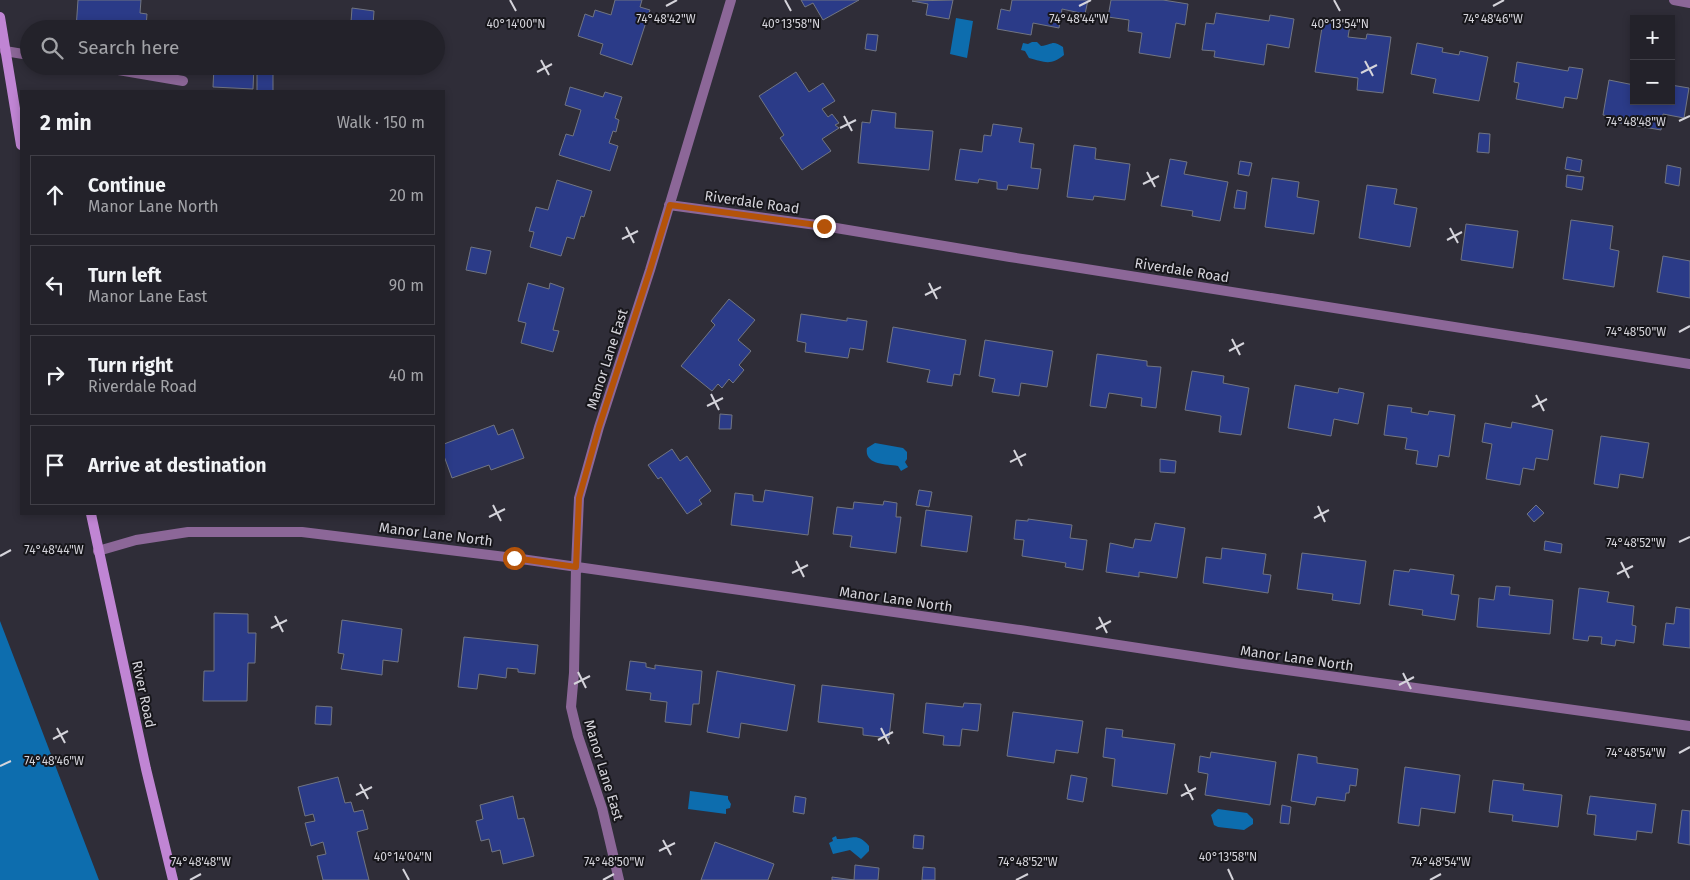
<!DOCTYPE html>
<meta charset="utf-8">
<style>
body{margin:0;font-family:"Fira Sans",sans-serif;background:#2f2f36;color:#f1f3f6}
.controls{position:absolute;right:15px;top:15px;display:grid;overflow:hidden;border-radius:0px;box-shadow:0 2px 8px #0003}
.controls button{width:45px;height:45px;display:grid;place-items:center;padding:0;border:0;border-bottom:1px solid #403f47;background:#23222a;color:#f1f3f6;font:25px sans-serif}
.stop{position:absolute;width:15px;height:15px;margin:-11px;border:4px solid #b45309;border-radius:50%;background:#fff}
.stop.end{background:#b45309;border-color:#fff;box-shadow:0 1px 5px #0008}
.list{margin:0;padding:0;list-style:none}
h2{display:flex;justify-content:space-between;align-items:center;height:65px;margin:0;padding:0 20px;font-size:21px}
h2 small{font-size:16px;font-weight:400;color:#a3a4a8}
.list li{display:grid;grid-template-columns:32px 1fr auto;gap:15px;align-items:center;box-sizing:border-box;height:80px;margin:0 10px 10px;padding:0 10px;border:1px solid #403f47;border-radius:0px}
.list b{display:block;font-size:19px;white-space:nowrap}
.list p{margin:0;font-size:16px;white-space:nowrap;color:#a3a4a8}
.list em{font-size:16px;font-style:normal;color:#a3a4a8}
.icon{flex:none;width:28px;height:28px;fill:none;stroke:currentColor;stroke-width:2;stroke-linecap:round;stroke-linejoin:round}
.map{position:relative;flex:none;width:1690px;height:880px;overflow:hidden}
.search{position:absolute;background:#23222a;box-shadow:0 2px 8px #0003;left:20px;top:20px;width:425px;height:55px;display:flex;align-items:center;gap:12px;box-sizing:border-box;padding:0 18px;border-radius:28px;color:#a3a4a8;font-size:19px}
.panel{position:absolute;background:#23222a;box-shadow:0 2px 8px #0003;left:20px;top:90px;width:425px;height:425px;border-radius:0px}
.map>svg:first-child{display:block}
.water{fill:#0d6dae}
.building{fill:#2b3b88;stroke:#717582}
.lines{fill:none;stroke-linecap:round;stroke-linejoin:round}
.lane{stroke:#8c6798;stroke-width:10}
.street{stroke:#8c6798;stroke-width:10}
.secondary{stroke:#c085d4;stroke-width:10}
.route{stroke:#b45309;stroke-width:6}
.ticks{fill:none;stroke:#d5d4db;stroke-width:2}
.labels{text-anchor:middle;stroke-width:4;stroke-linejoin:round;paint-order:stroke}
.street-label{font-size:14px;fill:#d5d4db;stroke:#17161b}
.ticks-label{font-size:12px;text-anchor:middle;fill:#d5d4db;stroke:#17161b;stroke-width:4;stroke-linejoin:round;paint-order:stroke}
</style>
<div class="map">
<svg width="1690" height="880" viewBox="0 0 1690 880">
<rect width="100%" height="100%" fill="#2f2d38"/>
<!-- water -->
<path class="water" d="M956 18 973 21 967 58 950 54Z
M1032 42H1037L1041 46C1052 45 1052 39 1063 47L1064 55C1051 66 1044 62 1029 58L1025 51 1021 50 1023 43 1028 44Z
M875 443 903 448 907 452V459L905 462 908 467 901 471 898 466C885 464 864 465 867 448Z
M0 621 99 880H0Z
M690 791 728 796V799L731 804 730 808 726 809V814L688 809Z
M1218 809 1247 813 1253 819V824L1244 830 1218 827 1214 825 1211 815Z
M836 836 837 839C854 839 857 832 869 846V851L861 859 850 850 833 854 829 843 833 841 832 838Z"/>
<!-- building -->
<path class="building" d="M78 0H141L140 13 147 14 146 27 138 26V29H76Z
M615 0H642L640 7 650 10 632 65 600 54 603 44 578 36 585 14 593 17 595 10 611 15Z
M801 0H859L823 20 813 3 805 7Z
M953 0 949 19 926 15 928 4 912 1Z
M1012 0H1088L1085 14 1062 9 1059 28 1033 23 1031 35 997 29 1001 9 1010 11Z
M1111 0H1163L1188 4 1185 25 1176 23 1170 58 1139 53 1142 33 1128 31 1129 20 1108 17Z
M352 8 374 11 373 25 351 22Z
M1216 13 1269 21 1270 15 1294 19 1289 48 1267 44 1264 65 1214 57 1215 51 1202 50 1206 23 1214 24Z
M1323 21 1350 25 1348 37 1366 39 1367 34 1391 37 1383 93 1357 90 1358 78 1315 72Z
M867 34 878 35 876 51 865 49Z
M1417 43 1443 48 1442 52 1459 55 1460 51 1488 57 1479 101 1433 93 1436 79 1411 74Z
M1517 62 1568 71 1569 67 1583 69 1577 99 1565 97 1563 108 1516 99 1519 83 1514 82Z
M214 66H254L253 89 213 87Z
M257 66H273V91H257Z
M796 72 809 92 823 83 835 101 822 109 828 117 832 114 839 123 835 125 839 128 822 139 831 151 802 170 780 138 784 135 759 96Z
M1609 80 1634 85V101H1671V85L1689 88 1684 118 1663 114 1661 130 1614 122V117L1603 115Z
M570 87 603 97 605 92 622 97 615 118 619 120 616 132 613 131 609 143 618 146 610 171 559 155 566 134 573 136 581 110 565 105Z
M872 110 896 113 895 128 933 131 929 170 858 163 862 122 870 123Z
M993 124 1022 128 1019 142 1034 144 1031 168 1041 169 1038 189 1008 185 1007 190 997 189V182L979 179 978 183 955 180 960 149 982 152 984 135 991 136Z
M1479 133 1490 134 1489 153 1477 152Z
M1074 145 1096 148 1095 159 1130 164 1125 200 1094 196 1093 200 1067 197Z
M1567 157 1582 160 1580 172 1565 169Z
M1170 159 1187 162 1184 174 1228 182 1220 221 1192 216 1193 211 1161 206Z
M1240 161 1252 163 1249 176 1238 174Z
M1667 165 1681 168 1679 186 1665 183Z
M1567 175 1584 177 1582 190 1566 187Z
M1272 178 1299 182 1297 197 1319 201 1314 234 1265 227Z
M557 180 592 191 584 217 581 216 574 239 567 237 561 256 530 247 534 232 529 231 536 207 548 210Z
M1367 185 1397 189 1394 204 1417 208 1410 247 1359 238Z
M1237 190 1247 192 1245 209 1234 208Z
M1571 220 1613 226 1610 249 1619 251 1614 287 1563 279Z
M1466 224 1518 231 1513 268 1461 260Z
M471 247 491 251 486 274 466 270Z
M1663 256 1690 261V298L1657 292Z
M528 283 549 289 550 283 564 288 553 330 559 331 553 352 521 343 526 323 518 321Z
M729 299 755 320 738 340 751 351 739 365 744 370 733 383 729 379 722 388 718 384 712 391 681 366 715 325 711 321Z
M801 314 847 321V318L867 321 863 350 850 348 848 358 805 352 806 343 797 341Z
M893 327 966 340 960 375 954 374 952 386 927 382 930 370 887 362Z
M985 340 1053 351 1047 387 1021 383 1019 396 992 392 995 379 979 376Z
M1097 354 1147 361V366L1161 367 1156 408 1141 406 1142 398 1109 393 1106 408 1090 406Z
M1192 371 1224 376 1223 383 1249 388 1241 435 1219 432 1221 416 1185 410Z
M1295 385 1338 393 1339 388 1364 393 1358 424 1334 419 1331 436 1288 428Z
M1388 405 1412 408 1411 412 1428 415 1429 411 1455 415 1449 457 1439 455 1437 467 1416 464 1418 451 1405 449 1407 438 1384 435Z
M720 414 732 415 731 429H719Z
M1512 422 1553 430 1548 460 1536 458 1534 470 1523 468 1520 485 1486 479 1492 444 1482 442 1485 423 1511 428Z
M494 425 498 435 513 429 524 458 491 470 489 465 452 478 444 456V444Z
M1601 436 1649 443 1643 478 1620 474 1618 488 1594 484Z
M672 449 680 461 687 456 711 491 699 500 702 504 687 514 661 477 658 479 648 465Z
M1160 459 1176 461 1175 473 1160 472Z
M765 490 813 497 808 535 731 525 735 493 753 495V501L763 502Z
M919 490 932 492 929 507 916 505Z
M884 501 897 503 896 517H901L896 553 850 547 852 536 833 534 837 507 853 509 854 502 883 505Z
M1536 505 1544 513 1534 522 1527 514Z
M926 510 972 516 967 552 921 546Z
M1028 519 1072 525 1070 538 1087 540 1083 570 1065 567 1066 563 1022 556 1024 540 1014 539 1016 520 1028 521Z
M1155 523 1185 528 1177 578 1139 572V577L1106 572 1110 543 1133 548 1135 539 1151 541Z
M1545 541 1562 544 1561 553 1544 550Z
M1222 548 1266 554 1263 574 1271 575 1268 593 1203 583 1206 557 1221 559Z
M1302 553 1366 561 1360 604 1332 600 1333 594 1297 589Z
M1410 569 1454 575 1451 594 1459 595 1455 620 1422 615 1423 610 1389 605 1394 570 1409 572Z
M1496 586 1510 587 1509 595 1553 600 1550 634 1477 627 1479 598 1494 600Z
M1579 588 1609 592 1607 602 1634 606 1632 625 1636 626 1634 643 1616 640 1615 646 1601 644 1602 637 1589 636 1588 641 1573 639Z
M1676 607 1690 609V648L1663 645 1666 623 1674 624Z
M214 613 248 614V633H256L255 663H248L247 701H203L204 671H214Z
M342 620 402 629 398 662 383 660 382 675 341 669 344 654 338 653Z
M464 637 538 645 535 674 518 672V669L507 668 506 678 479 674 477 689 458 687Z
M630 661 646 663V667L655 669V665L702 671 699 704H693L691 725 665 722 667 702 650 700 651 693 626 690Z
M717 671 795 685 787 731 741 723 739 738 707 732Z
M822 685 894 694 889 738 863 735V728L818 722Z
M926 703 963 707 964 703 981 704 978 731 962 729 960 746 943 745 944 736 923 733Z
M316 706 332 707 331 725 315 724Z
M1013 712 1083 721 1078 753 1056 750 1054 763 1007 756Z
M1106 728 1123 730 1122 737 1175 744 1167 794 1112 786 1115 759 1103 757Z
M1211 752 1276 762 1270 805 1205 795 1208 774 1198 772 1200 756 1210 758Z
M1298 754 1317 757V763L1358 769 1356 786 1350 785 1349 793H1346L1345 801 1317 797 1315 805 1291 801Z
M1405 767 1460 775 1455 813 1421 808 1419 826 1398 823Z
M1071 775 1087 778 1083 802 1067 799Z
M338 777 345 803 351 802 354 812 363 810 368 829 357 832 369 880H323L317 856 326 854 323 842 311 846 305 823 315 821 313 814 305 816 298 787Z
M1493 780 1524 784 1523 790 1562 795 1558 827 1512 821 1513 815 1489 812Z
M513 796 518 819 524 818 534 856 503 864 500 850 492 852 489 839 481 841 476 821 483 819 480 805Z
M795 796 806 798 804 814 793 812Z
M1590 796 1656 804 1652 833 1637 831 1636 840 1594 835 1596 815 1587 814Z
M1282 805 1291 807 1289 824 1280 823Z
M1682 810 1690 811V845L1678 843Z
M914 835 924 836 923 849 913 848Z
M715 842 774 864 768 880H701Z
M855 865 879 868 878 880H832V877L854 880Z
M923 867 935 868V880H922Z"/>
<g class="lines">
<!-- lane -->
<path class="lane" d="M5 51 29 55
M95 66 183 81"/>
<!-- street -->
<path class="street" d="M1674 0 1690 3
M669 205 824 226 1010 257 1690 364
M98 551 136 540 188 532H302L514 558 1020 630 1243 664 1690 726
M619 880 602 808 578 736 571 707 574 673 576 567 579 498 599 427 650 270 731 0"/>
<!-- secondary -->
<path class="secondary" d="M0 17 21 145
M91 514 146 769 173 880"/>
</g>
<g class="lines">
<!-- route -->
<path class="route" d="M514 558 576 567 579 498 599 427 650 270 670 205 824 226"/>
</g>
<!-- ticks -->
<path class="ticks" d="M510 0 516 11M785 0 791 11M1334 0 1340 11M666 6 677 0M1079 6 1091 0M1493 6 1504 0M541 60 549 75M1365 61 1373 76M537 72 552 64M1361 73 1377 65M844 116 852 131M1679 121 1690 116M840 128 856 120M1147 172 1155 187M1143 184 1159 176M626 227 634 243M1450 228 1458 243M622 239 638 231M1447 240 1462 232M929 283 937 299M925 295 941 287M1679 332 1690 326M1232 339 1240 355M1229 351 1244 343M711 394 719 410M1536 395 1544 411M707 406 723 398M1532 407 1547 399M1014 450 1022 466M1010 462 1026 454M493 505 501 521M1318 506 1325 522M489 517 505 509M1314 518 1329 510M1679 542 1690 537M0 556 11 550M796 561 804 577M1621 562 1629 578M792 573 808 565M1617 574 1633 566M275 616 283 632M1099 617 1107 633M271 628 287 620M1096 629 1111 621M578 672 586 688M1403 673 1411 689M574 684 590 676M1399 685 1414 677M57 728 65 743M881 728 889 744M53 739 68 731M878 740 893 732M1679 753 1690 747M0 766 11 761M360 784 368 799M1185 784 1193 800M356 795 372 787M1181 796 1196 788M663 840 671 855M659 851 675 843M403 869 409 880M1228 869 1233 880M190 880 201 874M603 880 614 874M1016 880 1028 874M1430 880 1441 874"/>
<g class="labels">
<!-- street labels -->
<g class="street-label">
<text transform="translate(752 202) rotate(8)" y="5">Riverdale Road</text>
<text transform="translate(1182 270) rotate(9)" y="5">Riverdale Road</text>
<text transform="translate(607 359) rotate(-72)" y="5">Manor Lane East</text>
<text transform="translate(436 534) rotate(7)" y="5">Manor Lane North</text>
<text transform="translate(896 599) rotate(8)" y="5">Manor Lane North</text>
<text transform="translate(1297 658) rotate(8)" y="5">Manor Lane North</text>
<text transform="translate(144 694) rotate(78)" y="5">River Road</text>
<text transform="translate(604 770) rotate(73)" y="5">Manor Lane East</text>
</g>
</g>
<g class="ticks-label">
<text x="1079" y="23">74°48'44"W</text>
<text x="666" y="23">74°48'42"W</text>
<text x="1493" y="23">74°48'46"W</text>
<text x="516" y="28">40°14'00"N</text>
<text x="791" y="28">40°13'58"N</text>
<text x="1340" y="28">40°13'54"N</text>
<text x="1636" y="126">74°48'48"W</text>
<text x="1636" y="336">74°48'50"W</text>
<text x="1636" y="547">74°48'52"W</text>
<text x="54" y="554">74°48'44"W</text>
<text x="1636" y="757">74°48'54"W</text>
<text x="54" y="765">74°48'46"W</text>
<text x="403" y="861">40°14'04"N</text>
<text x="1228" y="861">40°13'58"N</text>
<text x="201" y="866">74°48'48"W</text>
<text x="614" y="866">74°48'50"W</text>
<text x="1028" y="866">74°48'52"W</text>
<text x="1441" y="866">74°48'54"W</text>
</g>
</svg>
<div class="controls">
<button>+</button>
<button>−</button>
</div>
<div class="stop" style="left:514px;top:558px"></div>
<div class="stop end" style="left:824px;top:226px"></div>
<div class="search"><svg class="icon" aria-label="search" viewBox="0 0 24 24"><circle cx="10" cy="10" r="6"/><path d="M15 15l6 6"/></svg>Search here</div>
<section class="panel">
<h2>2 min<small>Walk · 150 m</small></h2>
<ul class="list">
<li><svg class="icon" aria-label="ahead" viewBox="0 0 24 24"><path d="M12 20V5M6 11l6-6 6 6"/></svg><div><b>Continue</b><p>Manor Lane North</p></div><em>20 m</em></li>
<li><svg class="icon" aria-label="left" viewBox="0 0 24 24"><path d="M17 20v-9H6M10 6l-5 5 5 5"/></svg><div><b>Turn left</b><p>Manor Lane East</p></div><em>90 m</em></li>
<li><svg class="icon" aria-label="right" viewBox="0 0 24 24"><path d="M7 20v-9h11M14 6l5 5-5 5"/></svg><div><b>Turn right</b><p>Riverdale Road</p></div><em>40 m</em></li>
<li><svg class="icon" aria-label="arrive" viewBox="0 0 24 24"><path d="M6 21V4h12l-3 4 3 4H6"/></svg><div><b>Arrive at destination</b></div></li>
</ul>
</section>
</div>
